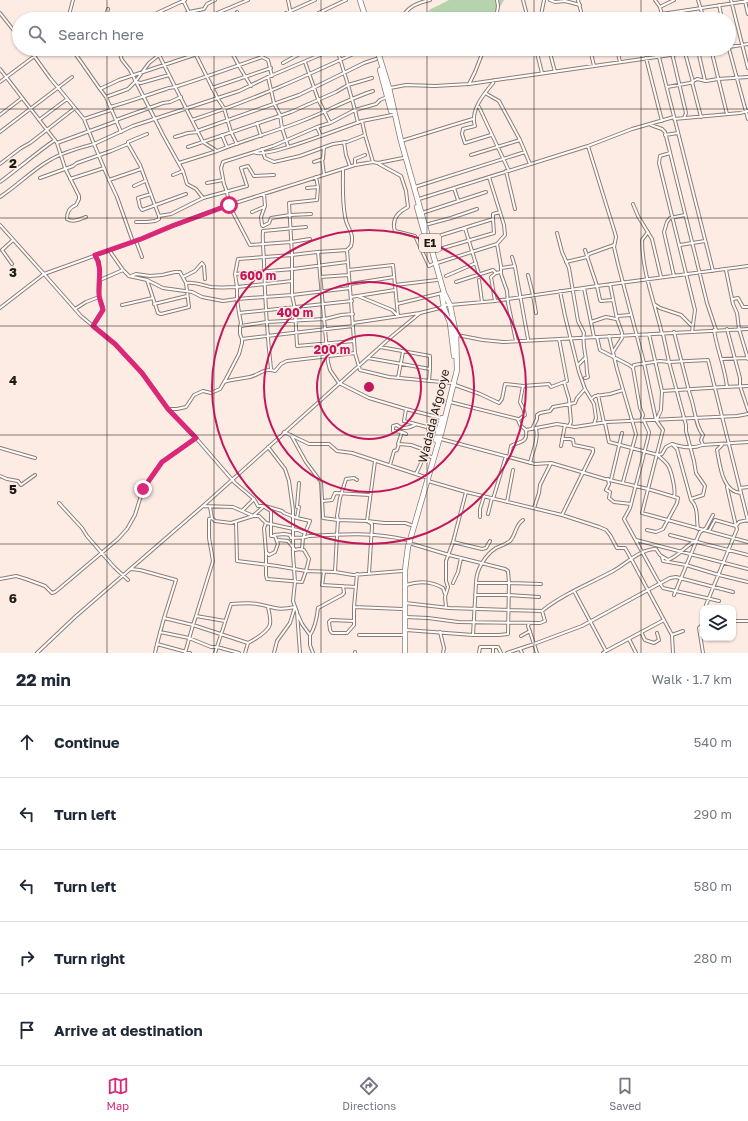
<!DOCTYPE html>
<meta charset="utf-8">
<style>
body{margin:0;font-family:"Golos Text",sans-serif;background:#f2f2f3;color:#1f2937}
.controls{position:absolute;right:12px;bottom:12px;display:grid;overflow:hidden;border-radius:8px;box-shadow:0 1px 3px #0004}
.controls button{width:36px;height:36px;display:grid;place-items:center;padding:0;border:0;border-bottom:1px solid #e0e1e3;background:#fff;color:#1f2937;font:20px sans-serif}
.stop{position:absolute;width:12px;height:12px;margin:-9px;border:3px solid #db2777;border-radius:50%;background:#fff}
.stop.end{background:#db2777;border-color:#fff;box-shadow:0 1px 4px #0008}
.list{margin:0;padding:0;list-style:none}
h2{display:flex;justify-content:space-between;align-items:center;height:52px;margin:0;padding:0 16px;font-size:17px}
h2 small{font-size:13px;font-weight:400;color:#747a83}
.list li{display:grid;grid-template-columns:26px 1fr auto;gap:12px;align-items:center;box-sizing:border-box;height:72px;padding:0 16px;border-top:1px solid #e0e1e3}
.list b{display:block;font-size:15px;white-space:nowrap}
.list em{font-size:13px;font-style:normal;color:#747a83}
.icon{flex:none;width:22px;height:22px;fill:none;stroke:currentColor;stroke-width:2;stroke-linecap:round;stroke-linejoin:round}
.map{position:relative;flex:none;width:748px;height:653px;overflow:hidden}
.search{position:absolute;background:#fff;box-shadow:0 1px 3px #0004;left:12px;right:12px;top:12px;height:44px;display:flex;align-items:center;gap:10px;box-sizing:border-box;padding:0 14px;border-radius:22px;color:#747a83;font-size:15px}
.sheet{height:412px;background:#fff}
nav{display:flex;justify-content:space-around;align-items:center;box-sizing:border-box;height:56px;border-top:1px solid #e0e1e3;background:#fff;font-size:11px;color:#747a83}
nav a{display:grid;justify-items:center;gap:2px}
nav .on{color:#db2777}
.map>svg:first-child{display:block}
.green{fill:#b5d4ad}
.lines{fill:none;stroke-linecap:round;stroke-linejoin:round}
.minor-casing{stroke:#8c7c75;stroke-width:4}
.trunk-casing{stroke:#8c7c75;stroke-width:6}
.minor{stroke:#fff;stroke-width:2}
.trunk{stroke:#fff;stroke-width:4.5}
.route{stroke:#db2777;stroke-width:5}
.grid{fill:none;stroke:#201a17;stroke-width:1;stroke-opacity:0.55}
.ring{fill:none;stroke:#c2185b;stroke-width:2}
.labels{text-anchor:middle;stroke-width:3;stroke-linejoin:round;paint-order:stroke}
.shield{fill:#fdece4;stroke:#625954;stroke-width:1}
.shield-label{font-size:11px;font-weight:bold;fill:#201a17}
.street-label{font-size:12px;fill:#201a17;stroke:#fdece4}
.grid-label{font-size:13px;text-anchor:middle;font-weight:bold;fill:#201a17;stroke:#fdece4;stroke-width:3;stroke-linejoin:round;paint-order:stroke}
.centre{fill:#c2185b;stroke:#fdece4;stroke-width:2}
.ring-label{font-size:12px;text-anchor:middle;font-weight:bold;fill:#c2185b;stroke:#fdece4;stroke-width:3;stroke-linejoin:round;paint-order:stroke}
</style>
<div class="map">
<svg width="748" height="653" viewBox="0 0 748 653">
<rect width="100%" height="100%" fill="#fdece4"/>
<!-- green -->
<path class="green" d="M449 0H504L493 19H426L429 10Z"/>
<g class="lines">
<defs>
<path id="minor" d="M183 0 192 19
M288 0 292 19
M523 0 528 19
M550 0 555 2 565 1 580 5
M578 0 583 19
M655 0 660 7 663 19
M698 0 704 19
M731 0 748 68
M745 1 748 14
M719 5 722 19
M660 7 674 0
M0 13 19 37
M157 13 185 0
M69 15 73 0
M212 15 213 19
M107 19 106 15 108 9
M174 19 189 12 204 9 207 4 215 0
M203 19 248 0
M227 19 235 16 237 12
M273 19 315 0
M306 19 346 0
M408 19 405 16V13C411 5 420 2 430 0
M496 19 498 6 497 0
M542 19 541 15 544 0
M624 19 675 12
M677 19 675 12 748 1
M729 47 748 44
M29 49 50 78 84 119 94 144 133 126 239 91 268 77 334 49
M72 49 100 89 119 80 212 49
M118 49 122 60 130 70 163 135 183 171 187 184 196 189 203 198
M156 49 203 142 217 151C244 140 274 132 302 121 326 112 348 99 373 91
M230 49 239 66 251 86
M302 49C304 54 308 54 312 53
M536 49 542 73
M549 49 555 72
M590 49 594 66
M617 49 620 62
M671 49 686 113 684 118
M684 49 693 82
M711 49 727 114
M729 49 748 119
M698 51 705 81
M196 55 218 99 224 108 231 132 237 144
M233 55 249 49
M659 57 713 271
M646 58 662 121
M305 62 318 99 330 123
M283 63 303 52
M0 69 57 143 65 168 79 196V199L76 205C69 208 67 212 67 219 73 223 80 219 86 217
M268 77 274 103 280 115 282 128 288 146
M372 78 348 85 355 110 376 104 380 100 387 97
M0 82 44 49
M136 82 141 83 169 75
M692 82 701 117
M469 84 475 72 484 49
M667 87 690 83 697 79 706 81 718 79 748 77
M212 88 271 68
M390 88 406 85 435 86 469 84 712 49
M100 89 106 97 121 132
M485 93 499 101 520 140 530 164
M106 97 128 89 135 82 149 63 159 55
M110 107C129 102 147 95 166 89 170 87 174 88 178 86 206 77 234 67 262 57L268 60 272 76
M479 107 509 171
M0 115 22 98
M84 119 111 110
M674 119 740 113 748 111
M39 120 67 99
M116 120 163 103 170 102 181 97
M192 120C251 101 308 75 364 49
M257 123 261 136
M651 125 662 129 665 132 707 303 716 330
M197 131 299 95 364 63 376 59
M0 132 72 77
M222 135 227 147
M365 135 373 162
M491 135 465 143 462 134 463 129 475 126C470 111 483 95 493 83L494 80
M665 135 678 133
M321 136 362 121 392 115
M175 137 188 133 198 132
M401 141C425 134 449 126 473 119
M344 142 346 155 350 166
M57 143 117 121
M128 144 140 165 159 216V219L155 221 147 222H136
M588 146 615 233 616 237 614 247 618 264 644 363 656 420 663 430 642 513 748 542
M188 147 291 112 336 92 348 85 337 49
M262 149 265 158 274 162 300 156 333 144 347 142 365 135 362 121
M254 152C262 158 309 140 321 136L317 127 330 123 355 110 358 123
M670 153 660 156 659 163 695 310 692 332
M471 155 520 140
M322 159 324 175
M314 162 323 159 324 147
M179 163 217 151
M0 164 21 148 30 143 75 108
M379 164 401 176 406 191 408 207C398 212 391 219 395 231L415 236 429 266 433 264
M355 165V159L365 155
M343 169C343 185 342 200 345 216 346 228 355 231 351 246L347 250
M506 171 515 209
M173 175 183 171
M316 177 318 187 317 200 289 203 292 255V295L295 309 297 346 354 341
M489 177 504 225 505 235 497 244 501 266V274L507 291 508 303 516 341
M40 178 73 166 77 163 111 151 128 144V142L147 134
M70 179 104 168
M109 180 117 197 133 242
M0 182C19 168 36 153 55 140
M207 183 223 180
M134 186 145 181
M415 187 525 152
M307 188 318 187
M454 188 458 200
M151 194 138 198 140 207 142 210 186 194
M264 194 265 206 261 217 262 225 263 226 269 223 271 218 290 215 311 214
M0 197C17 186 32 170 50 160 63 152 79 148 94 144L109 180 141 169
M419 199 588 146 632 129 674 117
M633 204 638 216 652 239 661 277
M252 212 264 207
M422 213 486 192
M159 216 171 214 203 198 247 186 241 168 248 166 254 176 274 175
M0 225 44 274 0 308
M425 225 451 218 477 209
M465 228 479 274
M648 232 642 240C642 272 655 303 662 334
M557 233 562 252 569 268 578 321 584 333C582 341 585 351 586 360 587 366 586 371 588 377L585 378
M310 239 291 242 250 245 229 205 227 192 224 184 221 168 223 162 273 146 317 127
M429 239 493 219V214L500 212
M136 241 142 257
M680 245 705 241
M109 250 123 270 129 276 147 280 163 288 192 292 202 297 223 301 237 299 239 313 352 301
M585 250 597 286 600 300 601 301 613 300
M433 251 494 233 493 219
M95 255 99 262 100 278
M512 257 515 267 528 339
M566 262 587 257 589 254 614 245
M437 263 497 244
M12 264 2 250 13 240
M501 268 515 266
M349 270 393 265 398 316 392 310 358 296
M726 270 733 304 737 313 739 329 748 359
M235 274 238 259 292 255 317 252
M528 275 533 295 536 313
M131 276 136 274 150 276 162 275 175 272H180L186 283C195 282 202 285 211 287 220 288 228 287 237 287L235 274 293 269 347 262
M446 276 476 263
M674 276 664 232 667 222 670 218 685 215
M183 277 195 271 202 263 204 266 205 279
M320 277 349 275
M147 280 158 313 161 314 189 307 186 283
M479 280 482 302
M292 281 237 287V299L292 295 350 288
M456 282 493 270 496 273
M350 284 394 277
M610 284 617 319 622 333V338L613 352
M395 285 437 280
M584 288 594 337
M560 291 565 316 579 372 585 389 594 404 596 418 594 424
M351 297 395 290
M733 299 738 298 743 307H748
M495 301 491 277 496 273 501 272
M154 304 187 296
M397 304 442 293
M654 304 660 308 681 315 692 326
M122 305 153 298
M450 305 495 301 597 286 748 266
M75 309 86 302 99 297
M591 322 606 317 616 319 618 316 630 315
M353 323 420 313 440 308 449 304
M93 325 103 309 99 297 100 280 123 270
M241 326 266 322 325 319 341 315 353 314
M727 329 740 378V386L748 410
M714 330C717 350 725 367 727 387
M674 332 690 395C695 407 695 426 703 435L701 440 703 445
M649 334 662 391
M663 334 669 362 686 425V431L694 461 696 473 705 486 703 495 691 499
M457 335 483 340 503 342 748 329
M609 336 617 369 636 434 623 482
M597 337 600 350 629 365 633 368
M242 339 353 326
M559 339 567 381 551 387 549 384 523 386 520 402 523 408 525 415 518 420 520 425 526 430 557 424 575 427 607 422 737 416 748 414
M380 347 430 356V368
M368 358 430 369 429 381
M721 359 748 358
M578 365 585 358
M271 369C267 334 265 299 264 264 264 253 262 242 263 231L306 227
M398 378 403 352
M224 382C233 379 241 379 250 377 259 375 265 367 275 371L281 364 287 361 355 353
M564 382 569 399 571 422 569 426
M455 385 480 394 499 403 502 399 505 384 523 386
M598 395 604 423
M591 399 595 396 610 394 623 390
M450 402 518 419
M168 409H177L186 407 194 395 203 391 211 393 220 389 226 379 239 354 242 343V339L240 334V327L241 323 239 313
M406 409 441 418
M657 419 661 410 662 391 724 387 748 386
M641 421 643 415 640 408 633 368 634 365 660 361 669 362 708 360 748 521
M644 421 649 432 648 438 630 508 624 519 657 579 663 588 719 601
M605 423 609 442 658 455 662 454 666 447 672 444C681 447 693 449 702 445L748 442
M532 429 537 419V415L540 413 550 411 553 407 575 403 577 398 585 389
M438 430 404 421 406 409 369 398 339 383 330 370 328 362 318 252 347 250 355 353 360 370 389 377 452 383
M284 432 309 444H329L337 451 352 453 425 477
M402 432 393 431V426L397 425C402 430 409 428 415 425
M291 435 306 462 321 482 323 518 338 520 367 521 375 461
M441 439 535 464 551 463 605 479 648 489 678 498 677 503 663 529 656 532 647 530
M562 439H570L573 440 574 445 593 449V452L562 515
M398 444 402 432 406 434
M673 445 677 449 691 500C699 508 696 519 698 529
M722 445 717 450C720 465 722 492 741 493
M561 446 565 425
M268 447 285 469 289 481 293 510V554L295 582 293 601 297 612 300 653
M0 448 35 458
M657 454C660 458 664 460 667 464 671 468 676 491 674 496
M509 457 511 446C519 441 528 444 526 430
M530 463C532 453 539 439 536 429
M390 465 394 451 397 450 399 444 411 445 425 450 427 455 431 457
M416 474 422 461 427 455
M0 476 7 479 18 481 21 485 35 475
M608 479 609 484 606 490 610 492 609 498 614 502 631 504
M611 480 622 433
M428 481 466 492 562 515 599 527 606 530 610 535 617 548H625L628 553 672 635 683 631
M299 483 297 507H299L297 518 310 521 303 538 302 549
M727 487 736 526 739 522 748 520
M740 488 748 487
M493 499 506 456
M323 501 332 500 335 493 370 495
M507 502 513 470
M59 503 82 528 87 536 114 567 128 580
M203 506 233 507 242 511 254 499
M265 506 282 511 284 513 297 518
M210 507 212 518 215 521 231 523 253 516 263 507
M534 508 539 493 540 485 551 463
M242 511 253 516H259L266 523 298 530 305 533
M488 514 492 498
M480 517V509L484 496
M236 522 237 561 277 566 306 571 335 572 353 575 402 571
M266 523 264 528 266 552 269 555 275 552 278 544 275 536H271V511L263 506H258L254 499 235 483 196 438 168 409 142 373 115 344 81 316 44 274 141 239 172 226 229 205 355 165 373 162 378 163 403 158
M274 535 284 534 290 535 291 538C298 537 302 539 309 536 341 534 375 532 407 540
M670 535 748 555
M636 540 748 569
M453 542 482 549 486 548 490 541
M409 543 449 555 505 569 508 571 509 583H476L473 635
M266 552V575L267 579 302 582 306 571 309 559 304 550 299 549 295 550 288 541 278 540
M662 557 663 561 686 565 719 575 748 582
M131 569 140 570 176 580 164 618
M324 572 322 585 356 587
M335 572 337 535 338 520 337 516 340 498 346 479 354 478 357 480
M369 573 372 527V524L367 521 384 523H405L411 525
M0 579 16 576 26 579 45 586 52 593 55 592 60 588 118 539 127 529 135 515 143 489 162 462 196 438
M453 583 458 572 461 558
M476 583C476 570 485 555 496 548 500 546 506 544 510 541 516 535 515 525 523 520
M406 585C418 581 431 581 443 588L445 594
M574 591 606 651 603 653
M475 595H508L539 597
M674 595 696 542
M405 603 449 608 542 611C563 594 589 584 613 571 626 564 640 549 656 549L660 555 668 560C681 555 685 545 696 541L700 532 706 528 713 515
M706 605 737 529 736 526 715 520 709 531
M354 607 402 609
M446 607 445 597 448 587 446 581V561L453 542 466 492
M298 615 302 624 310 635V645L313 653
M196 616 213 561 209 538V519L212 518
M406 617 428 618 458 622 540 623 545 621 542 611
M225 621 196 616 193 625 248 643
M354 621 331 620 329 622 330 630 332 633H347L354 625V607L357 574
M733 621H748
M529 623 528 626 537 653
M703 624 699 628 703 653
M406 630 473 635H499L508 634 509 583 541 584
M160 632 189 638 211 647H217L239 653
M440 632 444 648 443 653
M641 632 645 640 654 643 659 640 657 633
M310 635C315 628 317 617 318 608L342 595 344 593 343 586
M359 635H402
M672 635 673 653
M521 636 530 631
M629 639 636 653
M157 644 164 618 193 625 185 653
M520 649 522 653
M606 651 664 620
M37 653 75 617 203 506 391 337 420 313
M155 653 157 644 190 653
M215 653 231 604C240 604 249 602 257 604 275 607 276 611 295 607
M245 653 248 643C254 640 269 631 270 624 271 619 269 612 268 607
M274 653 277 641 290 623 295 607
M355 653V652
M479 653 480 647H498L501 653
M493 653V647
M507 653 534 644 582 626 670 578 676 577 733 592"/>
<path id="trunk" d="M360 0 366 19
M377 49 389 88 401 141 444 293 450 305 456 334 457 370 442 430 408 547 405 570V653
M380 70 391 111
M417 207 424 232
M442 295 444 308 450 323 454 356
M436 440 442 418"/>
</defs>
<!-- minor casing -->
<use href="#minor" class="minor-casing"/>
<!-- trunk casing -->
<use href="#trunk" class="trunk-casing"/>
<!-- minor -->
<use href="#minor" class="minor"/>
<!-- trunk -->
<use href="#trunk" class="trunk"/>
</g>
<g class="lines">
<!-- route -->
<path class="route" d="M143 489 162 462 196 438 168 409 142 373 115 344 93 326 103 310C102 304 99 299 99 294 98 280 103 268 95 255L141 239 172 226 229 205"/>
</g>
<!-- grid -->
<path class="grid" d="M107 0V19M214 0V19M321 0V19M427 0V19M534 0V19M641 0V19M107 49V653M214 49V653M321 49V653M427 49V653M534 49V653M641 49V653M0 109H748M0 218H748M0 326H748M0 435H748M0 544H748"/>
<!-- distance rings -->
<g class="ring">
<circle cx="369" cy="387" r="52"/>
<circle cx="369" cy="387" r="105"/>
<circle cx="369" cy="387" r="157"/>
</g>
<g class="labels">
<!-- shield labels -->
<rect class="shield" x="419" y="234" width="22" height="18" rx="3"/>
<g class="shield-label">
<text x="430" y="247">E1</text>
</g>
<!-- street labels -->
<g class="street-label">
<text transform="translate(434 416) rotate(-76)" y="4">Wadada Afgooye</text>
</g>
</g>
<g class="grid-label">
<text x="13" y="168">2</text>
<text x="13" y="277">3</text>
<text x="13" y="385">4</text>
<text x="13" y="494">5</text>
<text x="13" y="603">6</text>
</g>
<circle cx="369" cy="387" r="6" class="centre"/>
<g class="ring-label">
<text x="258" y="280">600 m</text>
<text x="295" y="317">400 m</text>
<text x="332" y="354">200 m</text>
</g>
</svg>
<div class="controls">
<button><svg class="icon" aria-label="layers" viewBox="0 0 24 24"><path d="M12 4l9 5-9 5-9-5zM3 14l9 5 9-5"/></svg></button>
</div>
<div class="stop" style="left:229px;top:205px"></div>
<div class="stop end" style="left:143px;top:489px"></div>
<div class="search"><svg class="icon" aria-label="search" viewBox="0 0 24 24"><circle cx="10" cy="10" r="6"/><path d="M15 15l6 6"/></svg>Search here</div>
</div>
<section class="sheet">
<h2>22 min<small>Walk · 1.7 km</small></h2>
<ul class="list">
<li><svg class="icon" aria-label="ahead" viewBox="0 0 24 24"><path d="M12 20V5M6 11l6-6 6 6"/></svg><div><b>Continue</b></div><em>540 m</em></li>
<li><svg class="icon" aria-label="left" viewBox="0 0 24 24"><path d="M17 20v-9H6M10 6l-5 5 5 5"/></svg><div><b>Turn left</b></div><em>290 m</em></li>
<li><svg class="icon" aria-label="left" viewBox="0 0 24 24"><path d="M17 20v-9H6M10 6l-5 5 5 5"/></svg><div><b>Turn left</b></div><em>580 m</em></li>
<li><svg class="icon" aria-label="right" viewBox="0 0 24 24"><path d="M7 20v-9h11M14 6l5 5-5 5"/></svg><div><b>Turn right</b></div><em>280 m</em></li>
<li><svg class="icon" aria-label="arrive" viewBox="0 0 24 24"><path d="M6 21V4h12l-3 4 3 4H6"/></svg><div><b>Arrive at destination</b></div></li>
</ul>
</section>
<nav>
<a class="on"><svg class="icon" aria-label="map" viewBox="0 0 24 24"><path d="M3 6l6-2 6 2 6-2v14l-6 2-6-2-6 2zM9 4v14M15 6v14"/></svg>Map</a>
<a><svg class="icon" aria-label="directions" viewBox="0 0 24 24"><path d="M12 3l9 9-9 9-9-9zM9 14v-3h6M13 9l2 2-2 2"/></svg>Directions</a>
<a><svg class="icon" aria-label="saved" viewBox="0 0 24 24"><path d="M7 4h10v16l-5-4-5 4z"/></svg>Saved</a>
</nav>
